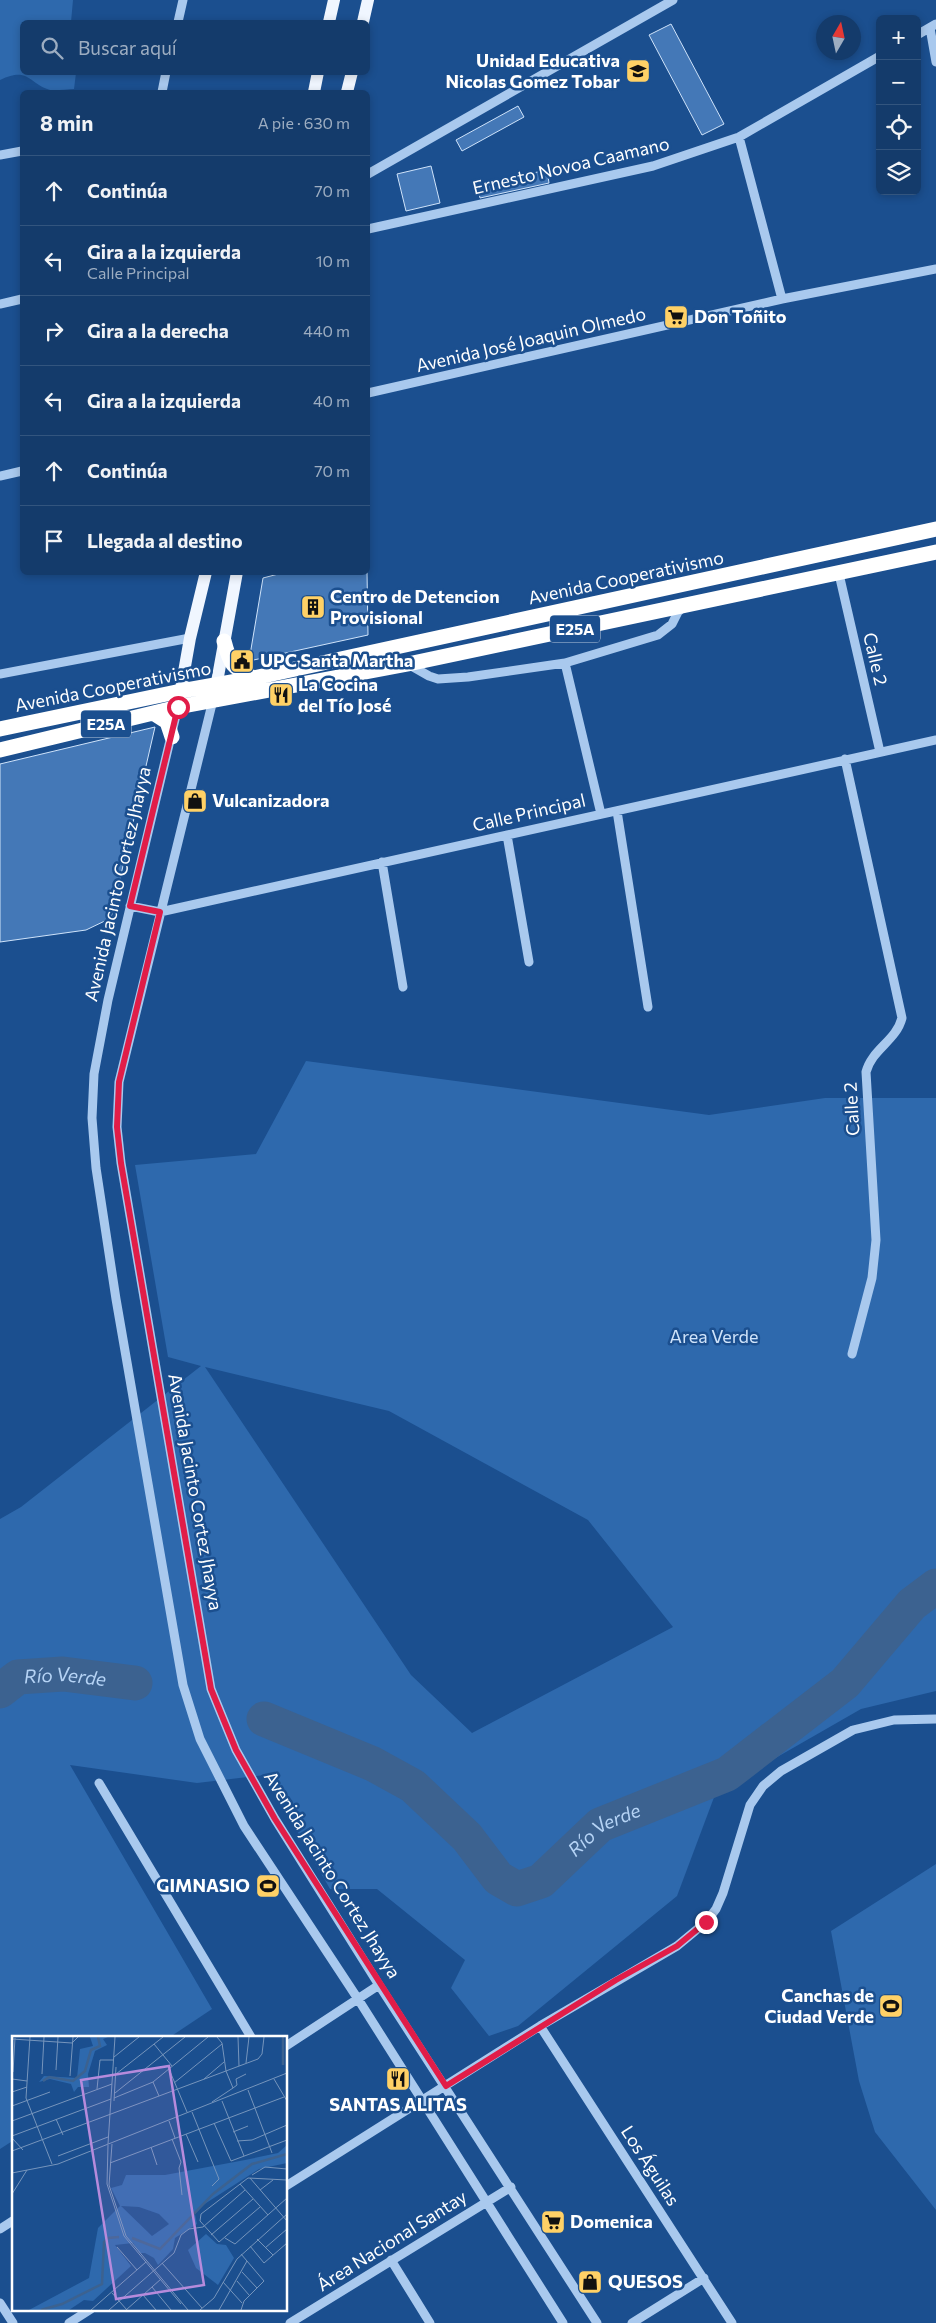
<!DOCTYPE html>
<html lang="es">
<meta charset="utf-8">
<style>
body{margin:0;font-family:Commissioner,sans-serif;background:#214673;color:#f1f3f6}
.controls{position:absolute;right:15px;top:15px;display:grid;overflow:hidden;border-radius:8px;box-shadow:0 2px 8px #0003}
.controls button{width:45px;height:45px;display:grid;place-items:center;padding:0;border:0;border-bottom:1px solid #33557e;background:#143b6b;color:#f1f3f6;font:25px sans-serif}
.compass{position:absolute;left:816px;top:15px;width:45px;height:45px;border-radius:50%;background:#143b6b;box-shadow:0 2px 8px #0003;rotate:9deg}
.stop{position:absolute;width:15px;height:15px;margin:-11px;border:4px solid #e11d48;border-radius:50%;background:#fff}
.stop.end{background:#e11d48;border-color:#fff;box-shadow:0 1px 5px #0008}
.list{margin:0;padding:0;list-style:none}
h2{display:flex;justify-content:space-between;align-items:center;height:65px;margin:0;padding:0 20px;font-size:21px}
h2 small{font-size:16px;font-weight:400;color:#9dadc1}
.list li{display:grid;grid-template-columns:32px 1fr auto;gap:15px;align-items:center;box-sizing:border-box;height:70px;padding:0 20px;border-top:1px solid #33557e}
.list b{display:block;font-size:19px;white-space:nowrap}
.list p{margin:0;font-size:16px;white-space:nowrap;color:#9dadc1}
.list em{font-size:16px;font-style:normal;color:#9dadc1}
.icon{flex:none;width:28px;height:28px;fill:none;stroke:currentColor;stroke-width:2;stroke-linecap:round;stroke-linejoin:round}
.map{position:relative;flex:none;width:936px;height:2323px;overflow:hidden}
.search{position:absolute;background:#143b6b;box-shadow:0 2px 8px #0003;left:20px;top:20px;width:350px;height:55px;display:flex;align-items:center;gap:12px;box-sizing:border-box;padding:0 18px;border-radius:8px;color:#9dadc1;font-size:19px}
.panel{position:absolute;background:#143b6b;box-shadow:0 2px 8px #0003;left:20px;top:90px;width:350px;height:485px;border-radius:8px}
.map>svg:first-child{display:block}
.green{fill:#2e69ad;fill-rule:evenodd}
.lines{fill:none;stroke-linecap:round;stroke-linejoin:round}
.river{stroke:#3c6290;stroke-width:35}
.building{fill:#4478b7;stroke:#cfe3fa}
.minor{stroke:#a9c9ee;stroke-width:9}
.major{stroke:#f0f6ff;stroke-width:12}
.highway{stroke:#fff;stroke-width:15}
.route{stroke:#e11d48;stroke-width:6}
.labels{text-anchor:middle;stroke-width:5;stroke-linejoin:round;paint-order:stroke}
.shield{fill:#1b4f8f;stroke:#bbcadd;stroke-width:1}
.shield-label{font-size:16px;font-weight:bold;fill:#fff}
.poi-label{font-size:18px;font-weight:bold;fill:#fff;stroke:#1b4f8f;text-anchor:start}
.street-label{font-size:18px;fill:#fff;stroke:#1b4f8f}
.park-label{font-size:18px;fill:#cfe3fa;stroke:#1b4f8f}
.water-label{font-size:19px;font-style:italic;fill:#b5d3f5;stroke:#1b4f8f}
.inset-river{fill:none;stroke:#3c6290;stroke-width:2.5}
.inset-road{fill:none;stroke:#7695bc;stroke-width:1}
.view{fill:#b68bdc;fill-opacity:0.15;stroke:#b68bdc;stroke-width:2.5}
.inset-edge{fill:none;stroke:#fff;stroke-width:2.5}
</style>
<div class="map">
<svg width="936" height="2323" viewBox="0 0 936 2323">
<rect width="100%" height="100%" fill="#1b4f8f"/>
<!-- green -->
<path class="green" d="M0 0H73L71 22H22V72L76 73 74 89C67 89 57 91 50 90 29 84 29 66 0 80Z
M306 1061 709 1115 825 1098H936V1691L861 1709 716 1792 677 1896 518 2026 489 2036 451 1988 465 1960 377 1889H330L265 1775 197 1783 70 1765 212 2009 170 2037H14V2140L0 2149V1519L21 1507 201 1366 168 1357 135 1165 256 1154ZM205 1367 389 1411 588 1520 673 1627 472 1733 411 1675Z
M936 1864V2210L875 2132 859 2081 831 1931Z"/>
<g class="lines">
<!-- river -->
<g class="river">
<path id="s1" d="M0 1691 18 1677 63 1674 135 1683"/>
<path id="s2" d="M264 1719 373 1764 413 1786 467 1837 498 1878 517 1889 541 1881 600 1825 727 1774 845 1683 912 1604 936 1586"/>
</g>
</g>
<!-- building -->
<path class="building" d="M671 24 724 124 702 135 649 35Z
M518 106 524 117 462 151 456 140Z
M431 166 440 203 406 211 397 174Z
M547 170 549 183 480 198 477 185Z
M286 572H367L368 635 249 661 263 578Z
M155 727 111 918 86 930 0 942V764Z"/>
<g class="lines">
<!-- minor -->
<path class="minor" d="M178 22 183 0
M930 28 936 62
M917 35 936 24
M162 92 166 72
M739 137 782 299
M0 155 22 151
M368 174 673 0
M368 229 653 166 739 137 880 56
M0 304 22 299
M368 393 782 299 936 269
M0 476 22 471
M839 574 880 752
M565 663 601 814
M408 664 429 676 438 679 468 677 565 663 658 635 672 624 678 612 684 606
M0 674 190 638
M213 700 119 1082 117 1127 121 1163 211 1689 236 1750 275 1819 379 1985 597 2323
M178 707 108 1000 94 1074 92 1118 96 1168 116 1299 183 1685 200 1739 244 1826 358 1999 563 2323
M845 759 902 1018C896 1041 872 1049 866 1072L876 1240 872 1278 852 1354
M617 811 648 1007
M507 835 529 962
M382 862 403 987
M130 906 160 912 936 740
M99 1783 251 2037
M540 2026 732 2323
M286 2046 379 1985
M286 2186 540 2026 677 1946 706 1922 716 1909 723 1893 750 1805 763 1786 781 1771 853 1730 894 1720 936 1719
M0 2229 14 2220
M391 2260 430 2323
M0 2303 13 2323
M69 2323 91 2309
M290 2323 511 2187
M632 2323 704 2278"/>
<!-- major -->
<path class="major" d="M329 22 334 0
M363 22 368 0
M314 92 318 72
M347 92 352 72
M215 693 237 572
M179 700 190 638 206 572"/>
<!-- highway -->
<path class="highway" d="M224 641C230 664 232 668 254 678
M153 713 167 722 172 737
M0 729 181 691 254 678 936 529
M0 750 178 707 408 664 936 552"/>
</g>
<g class="lines">
<!-- route -->
<path class="route" d="M178 707 130 906 160 912 119 1082 117 1127 121 1163 211 1689 236 1750 275 1819 446 2086 616 1980 677 1946 706 1922"/>
</g>
<!-- icons -->
<defs>
<symbol id="school-square" viewBox="-11 -11 22 22"><rect x="-9" y="-9" width="18" height="18" rx="4" fill="#ffd166" stroke="#1b4f8f"/><path d="M0-5L7-2L0 1L-7-2ZM-4 1L0 2.5L4 1V4Q0 6-4 4Z" fill="#111"/></symbol>
<symbol id="supermarket-square" viewBox="-11 -11 22 22"><rect x="-9" y="-9" width="18" height="18" rx="4" fill="#ffd166" stroke="#1b4f8f"/><path d="M-6-5.5h2.5l.6 2H6L4.5 2H-2.5L-4.4-4H-6ZM-1.5 3.2a1.3 1.3 0 1 0 .1 0ZM3 3.2a1.3 1.3 0 1 0 .1 0Z" fill="#111"/></symbol>
<symbol id="building-square" viewBox="-11 -11 22 22"><rect x="-9" y="-9" width="18" height="18" rx="4" fill="#ffd166" stroke="#1b4f8f"/><path d="M-4-6H4V6H1V3H-1V6H-4ZM-2.5-4.3h1.7v1.8h-1.7ZM.8-4.3h1.7v1.8H.8ZM-2.5-1h1.7V.8h-1.7ZM.8-1h1.7V.8H.8Z" fill="#111"/></symbol>
<symbol id="civic-square" viewBox="-11 -11 22 22"><rect x="-9" y="-9" width="18" height="18" rx="4" fill="#ffd166" stroke="#1b4f8f"/><path d="M-.6-6.5H3V-4.5H.6V-3L4-1V1h2V6H-6V1h2V-1L-.6-3ZM-1.2 2.5V6h2.4V2.5Z" fill="#111"/></symbol>
<symbol id="restaurant-square" viewBox="-11 -11 22 22"><rect x="-9" y="-9" width="18" height="18" rx="4" fill="#ffd166" stroke="#1b4f8f"/><path d="M-5-6h1v4h1v-4h1v4h1v-4h1v5L-1.5 .5V6h-2V.5L-5-1ZM5-6V6H3V1.5H1.5Q1.5-4 5-6Z" fill="#111"/></symbol>
<symbol id="shop-square" viewBox="-11 -11 22 22"><rect x="-9" y="-9" width="18" height="18" rx="4" fill="#ffd166" stroke="#1b4f8f"/><path d="M-5-2.5h2.3a2.7 3.5 0 0 1 5.4 0H5L5.5 6h-11ZM-1.5-2.5h3a1.5 2.3 0 0 0-3 0Z" fill="#111"/></symbol>
<symbol id="stadium-square" viewBox="-11 -11 22 22"><rect x="-9" y="-9" width="18" height="18" rx="4" fill="#ffd166" stroke="#1b4f8f"/><path d="M0-5a6.5 5 0 1 0 0 10a6.5 5 0 1 0 0-10ZM-3.5-1.8h7v3.6h-7Z" fill="#111"/></symbol>
</defs>
<g fill-rule="evenodd">
<use href="#school-square" x="624" y="57" width="28" height="28"/>
<use href="#supermarket-square" x="662" y="303" width="28" height="28"/>
<use href="#building-square" x="299" y="593" width="28" height="28"/>
<use href="#civic-square" x="228" y="647" width="28" height="28"/>
<use href="#restaurant-square" x="267" y="681" width="28" height="28"/>
<use href="#shop-square" x="181" y="787" width="28" height="28"/>
<use href="#stadium-square" x="254" y="1872" width="28" height="28"/>
<use href="#stadium-square" x="877" y="1992" width="28" height="28"/>
<use href="#restaurant-square" x="384" y="2065" width="28" height="28"/>
<use href="#supermarket-square" x="539" y="2208" width="28" height="28"/>
<use href="#shop-square" x="576" y="2268" width="28" height="28"/>
</g>
<g class="labels">
<!-- shield labels -->
<g class="shield">
<rect x="550" y="615.5" width="50" height="27" rx="4"/>
<rect x="81" y="710.5" width="50" height="27" rx="4"/>
</g>
<g class="shield-label">
<text x="575" y="635">E25A</text>
<text x="106" y="730">E25A</text>
</g>
<!-- poi labels -->
<g class="poi-label">
<text x="620" y="67" text-anchor="end">Unidad Educativa<tspan x="620" dy="21">Nicolas Gomez Tobar</tspan></text>
<text x="694" y="323">Don Toñito</text>
<text x="330" y="603">Centro de Detencion<tspan x="330" dy="21">Provisional</tspan></text>
<text x="260" y="667">UPC Santa Martha</text>
<text x="298" y="691">La Cocina<tspan x="298" dy="21">del Tío José</tspan></text>
<text x="212" y="807">Vulcanizadora</text>
<text x="250" y="1892" text-anchor="end">GIMNASIO</text>
<text x="874" y="2002" text-anchor="end">Canchas de<tspan x="874" dy="21">Ciudad Verde</tspan></text>
<text x="398" y="2111" text-anchor="middle">SANTAS ALITAS</text>
<text x="570" y="2228">Domenica</text>
<text x="608" y="2288">QUESOS</text>
</g>
<!-- street labels -->
<g class="street-label">
<text transform="translate(571 166) rotate(-13)" y="6">Ernesto Novoa Caamano</text>
<text transform="translate(531 340) rotate(-13)" y="6">Avenida José Joaquin Olmedo</text>
<text transform="translate(626 578) rotate(-12)" y="6">Avenida Cooperativismo</text>
<text transform="translate(875 659) rotate(77)" y="6">Calle 2</text>
<text transform="translate(113 687) rotate(-11)" y="6">Avenida Cooperativismo</text>
<text transform="translate(529 813) rotate(-13)" y="6">Calle Principal</text>
<text transform="translate(118 884) rotate(-77)" y="6">Avenida Jacinto Cortez Jhayya</text>
<text transform="translate(852 1109) rotate(-93)" y="6">Calle 2</text>
<text transform="translate(195 1492) rotate(80)" y="6">Avenida Jacinto Cortez Jhayya</text>
<text transform="translate(332 1875) rotate(58)" y="6">Avenida Jacinto Cortez Jhayya</text>
<text transform="translate(650 2166) rotate(57)" y="6">Los Águilas</text>
<text transform="translate(392 2241) rotate(-32)" y="6">Área Nacional Santay</text>
</g>
<!-- park labels -->
<g class="park-label">
<text x="714" y="1343">Area Verde</text>
</g>
<!-- water labels -->
<g class="water-label">
<text dy="7" stroke="none"><textPath href="#s1" startOffset="70">Río Verde</textPath></text>
<text dy="7" stroke="none"><textPath href="#s2" startOffset="419">Río Verde</textPath></text>
</g>
</g>
<!-- overview -->
<g transform="translate(12 2036)">
<rect width="275" height="275" fill="#1b4f8f"/>
<path d="M78 1H96L91 3 95 9 83 15 76 38 77 51H66L62 56 59 48 38 43 27 46 32 40 65 42 68 13 81 10ZM275 109V127L247 133 191 169 183 178 185 188 163 202 161 213 148 227 146 229 142 222 133 217H128L121 207 103 209 119 230 81 265 72 264 57 274H17L77 242 86 192 108 170 99 152 110 149 114 139H153L233 124 266 117ZM109 170 127 171 147 178 157 188 140 200ZM194 198 205 208 214 209 222 222 206 249 184 232 176 214Z" fill="#2e69ad" fill-rule="evenodd"/>
<path class="inset-river" d="M271 1V29M31 45 37 41 61 45 73 35 79 14 88 10 86 1M120 202 148 213 201 158 240 128 275 118M29 274 50 268 90 248 92 206 96 202 107 201"/>
<path class="inset-road" d="M18 1 14 62 40 128M226 1 227 30M0 3 60 7 66 1M142 8 160 30M102 21 127 1M234 27 237 1M157 33 175 76M44 34 46 1M1 36 3 2M30 38 32 1M104 38 151 1M58 40 61 1M0 43 15 45M192 43 212 26M262 43 275 65M141 46 147 60M162 47 210 8M221 52 225 49 224 43 234 38M85 53 88 24H102M236 54 260 117M0 56 15 51M103 57 173 1M102 62 141 46 196 1M102 65 104 31M210 65 232 120M200 66 221 52 214 35 210 7 205 1M0 70 38 56M180 76 207 143 200 150M44 83 51 99M0 85 100 48M157 85 163 102M202 87 219 125 275 104M221 96 236 90M174 98 186 126M0 100 99 63M0 102 11 114M160 103 169 126 167 132 170 159M225 105 240 104 275 89M96 108 103 1M100 108 97 149 114 200 176 274M96 109 95 148 112 200 169 268M139 111 145 129M0 115 246 23 250 18 252 1M46 120 96 101M98 127 272 61M0 137 46 128 275 37M240 139 253 131 275 133M238 142 275 185M228 148 256 179M248 154 261 144M0 158 15 134M248 171 207 206 188 185 189 178 236 142 275 144M199 199 241 163M213 202 223 208 275 162M245 203 261 219M238 210 252 227 275 207M105 211 125 234M253 212 275 193M150 227 190 272M230 236 245 252M225 245 237 259M211 246 230 267M140 251 159 274M100 257 115 274M131 259 144 274M79 274 134 226M97 274 162 217 169 199 177 193 191 191 233 154M114 274 149 243M188 274 202 262 225 223 275 178M207 274 235 225M229 274 232 265 252 245 229 218"/>
<path class="view" d="M157 30 192 249 104 263 69 44Z"/>
<rect width="275" height="275" class="inset-edge"/>
</g>
</svg>
<div class="controls">
<button>+</button>
<button>−</button>
<button><svg class="icon" aria-label="locate" viewBox="0 0 24 24"><circle cx="12" cy="12" r="6"/><path d="M12 2v4M12 18v4M2 12h4M18 12h4"/></svg></button>
<button><svg class="icon" aria-label="layers" viewBox="0 0 24 24"><path d="M12 4l9 5-9 5-9-5zM3 14l9 5 9-5"/></svg></button>
</div>
<svg class="compass" viewBox="-18 -18 36 36"><path d="M0-13l5 13h-10z" fill="#e53935"/><path d="M0 13l5-13h-10z" fill="#9dadc1"/></svg>
<div class="stop" style="left:178px;top:707px"></div>
<div class="stop end" style="left:706px;top:1922px"></div>
<div class="search"><svg class="icon" aria-label="search" viewBox="0 0 24 24"><circle cx="10" cy="10" r="6"/><path d="M15 15l6 6"/></svg>Buscar aquí</div>
<section class="panel">
<h2>8 min<small>A pie · 630 m</small></h2>
<ul class="list">
<li><svg class="icon" aria-label="ahead" viewBox="0 0 24 24"><path d="M12 20V5M6 11l6-6 6 6"/></svg><div><b>Continúa</b></div><em>70 m</em></li>
<li><svg class="icon" aria-label="left" viewBox="0 0 24 24"><path d="M17 20v-9H6M10 6l-5 5 5 5"/></svg><div><b>Gira a la izquierda</b><p>Calle Principal</p></div><em>10 m</em></li>
<li><svg class="icon" aria-label="right" viewBox="0 0 24 24"><path d="M7 20v-9h11M14 6l5 5-5 5"/></svg><div><b>Gira a la derecha</b></div><em>440 m</em></li>
<li><svg class="icon" aria-label="left" viewBox="0 0 24 24"><path d="M17 20v-9H6M10 6l-5 5 5 5"/></svg><div><b>Gira a la izquierda</b></div><em>40 m</em></li>
<li><svg class="icon" aria-label="ahead" viewBox="0 0 24 24"><path d="M12 20V5M6 11l6-6 6 6"/></svg><div><b>Continúa</b></div><em>70 m</em></li>
<li><svg class="icon" aria-label="arrive" viewBox="0 0 24 24"><path d="M6 21V4h12l-3 4 3 4H6"/></svg><div><b>Llegada al destino</b></div></li>
</ul>
</section>
</div>
